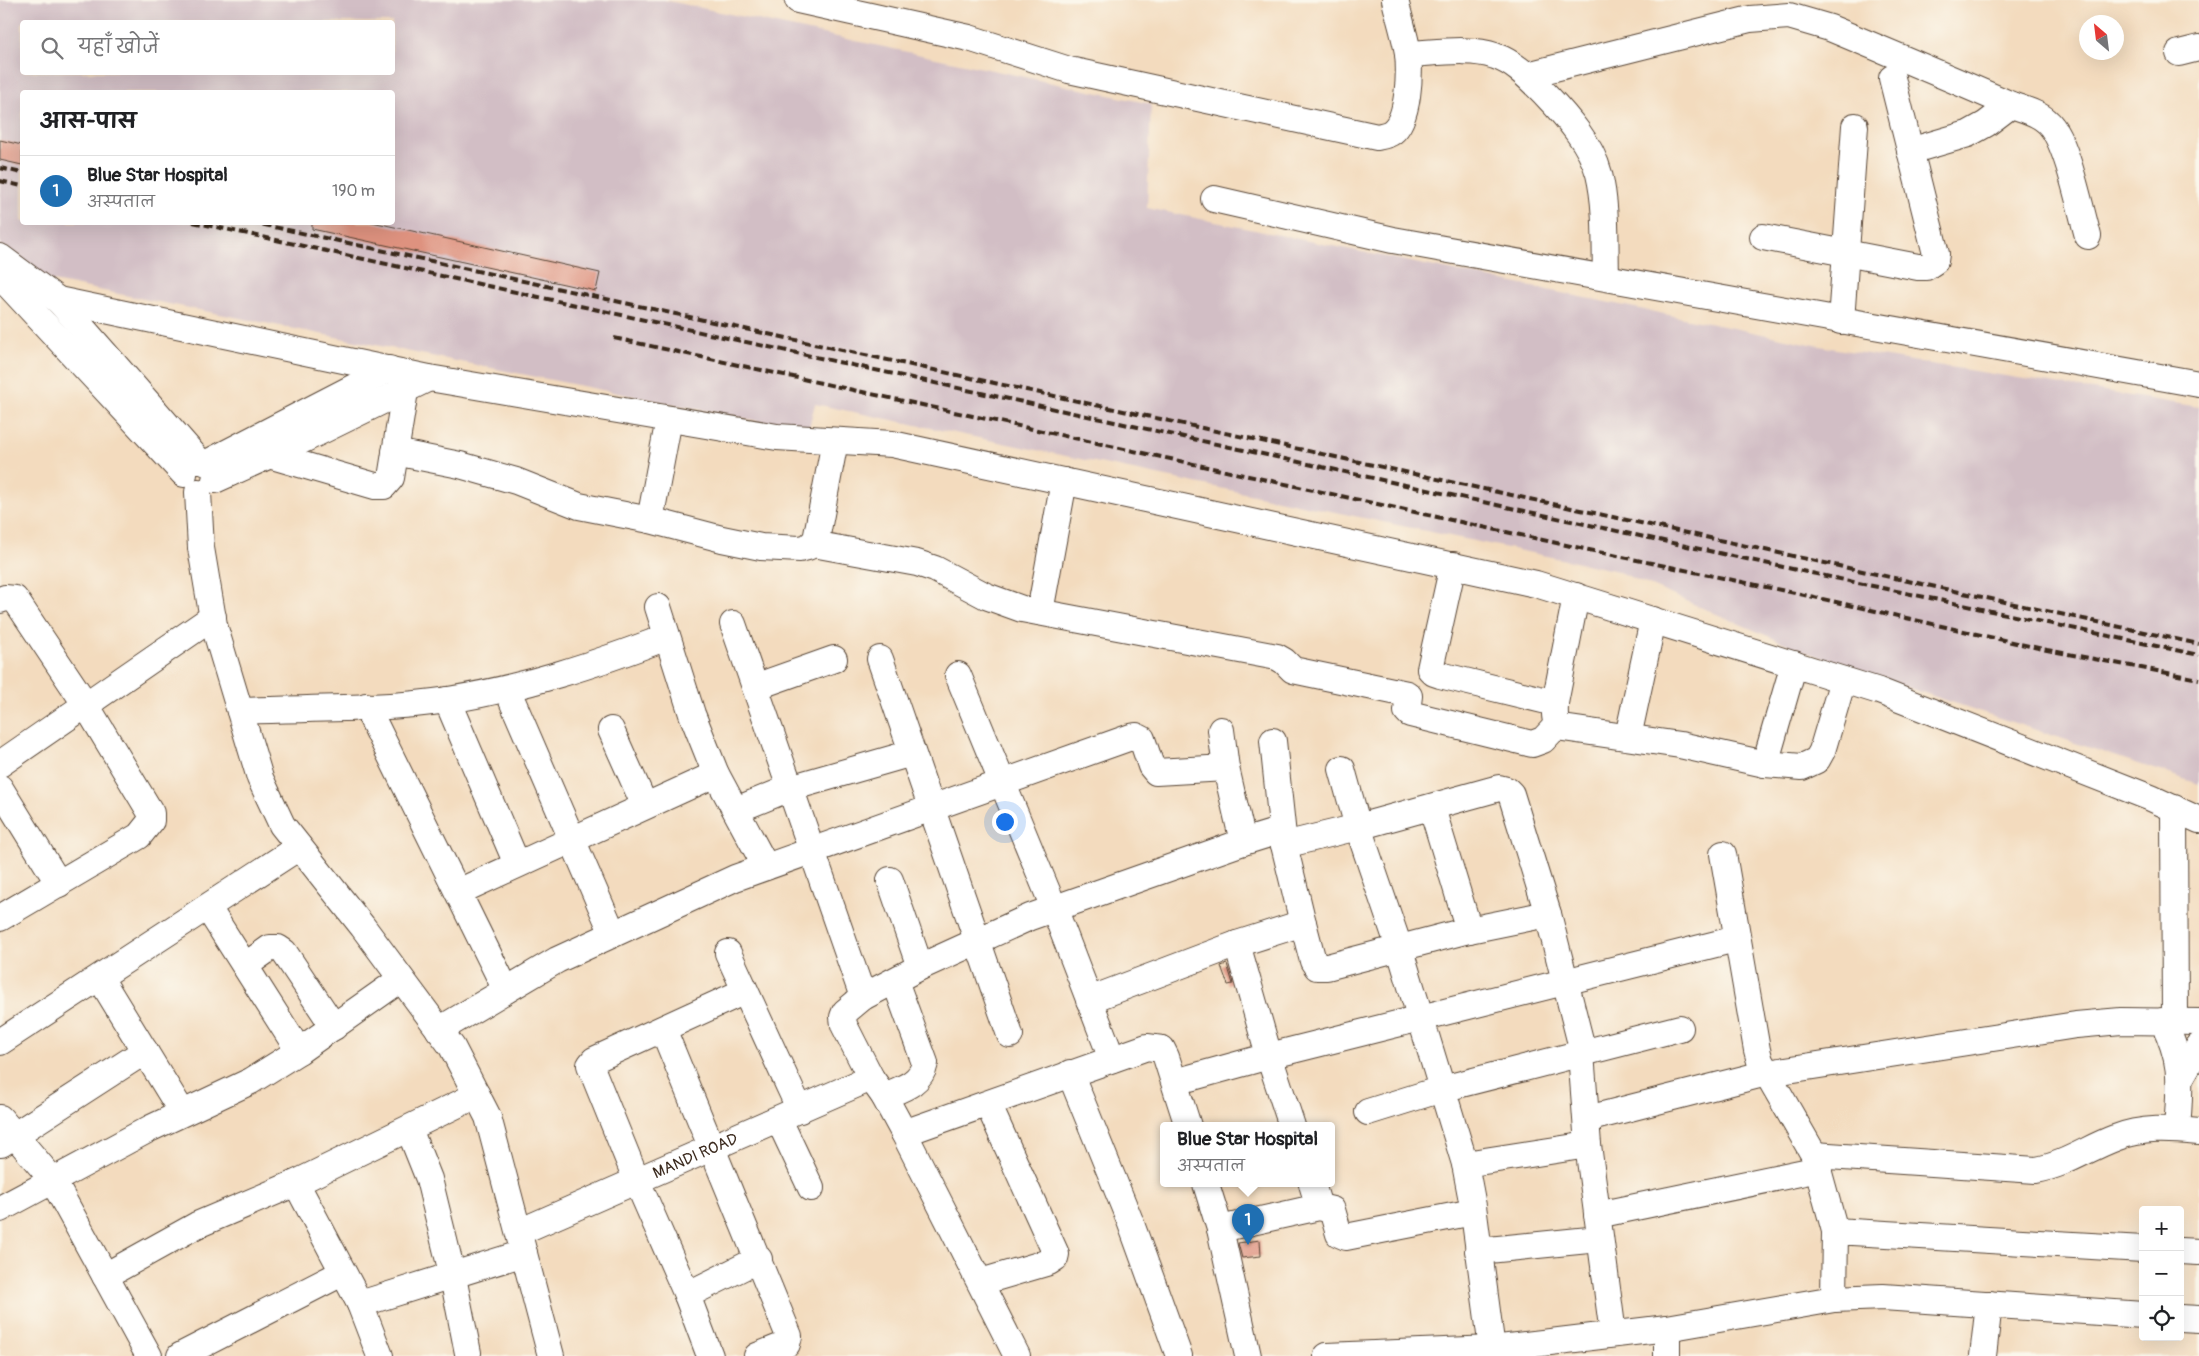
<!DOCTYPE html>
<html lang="hi">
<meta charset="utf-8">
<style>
body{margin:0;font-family:Pangolin,"Playpen Sans Deva",sans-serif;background:#f2f2f2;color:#202124}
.controls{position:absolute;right:15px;bottom:15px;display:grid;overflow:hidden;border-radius:5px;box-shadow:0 5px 20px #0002}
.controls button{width:45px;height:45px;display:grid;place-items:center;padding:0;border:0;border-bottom:1px solid #e0e0e0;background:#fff;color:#202124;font:25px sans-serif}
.compass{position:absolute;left:2079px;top:15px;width:45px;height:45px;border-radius:50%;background:#fff;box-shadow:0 5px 20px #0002;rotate:332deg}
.you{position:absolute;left:1004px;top:821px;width:18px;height:18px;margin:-12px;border:4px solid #fff;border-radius:50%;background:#1a73e8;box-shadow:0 0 0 8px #1a73e833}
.badge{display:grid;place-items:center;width:32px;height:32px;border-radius:50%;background:#1f6fb2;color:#fff;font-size:16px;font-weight:700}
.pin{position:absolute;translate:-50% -41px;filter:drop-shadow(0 1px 2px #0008)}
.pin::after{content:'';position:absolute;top:26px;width:18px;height:15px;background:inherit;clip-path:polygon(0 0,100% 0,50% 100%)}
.popup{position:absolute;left:1160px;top:1122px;width:175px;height:65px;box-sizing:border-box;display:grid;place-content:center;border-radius:5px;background:#fff;filter:drop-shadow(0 1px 4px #0005);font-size:16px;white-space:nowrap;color:#757577}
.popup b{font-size:19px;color:#202124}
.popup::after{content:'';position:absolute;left:50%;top:100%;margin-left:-10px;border:10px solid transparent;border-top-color:#fff}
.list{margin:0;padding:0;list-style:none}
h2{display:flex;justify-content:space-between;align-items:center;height:65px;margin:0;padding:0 20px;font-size:21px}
h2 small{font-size:16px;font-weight:400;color:#757577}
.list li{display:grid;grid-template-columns:32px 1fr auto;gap:15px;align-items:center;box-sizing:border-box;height:70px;padding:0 20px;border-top:1px solid #e0e0e0}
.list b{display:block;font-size:19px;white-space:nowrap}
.list p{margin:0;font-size:16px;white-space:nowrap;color:#757577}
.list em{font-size:16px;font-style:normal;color:#757577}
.icon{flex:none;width:28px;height:28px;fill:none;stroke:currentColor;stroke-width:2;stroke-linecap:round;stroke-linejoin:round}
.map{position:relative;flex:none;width:2199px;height:1356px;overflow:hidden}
.search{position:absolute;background:#fff;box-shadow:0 5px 20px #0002;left:20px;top:20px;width:375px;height:55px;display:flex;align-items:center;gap:12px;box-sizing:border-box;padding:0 18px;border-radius:5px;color:#757577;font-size:19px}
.panel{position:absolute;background:#fff;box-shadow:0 5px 20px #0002;left:20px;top:90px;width:375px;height:135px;border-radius:5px}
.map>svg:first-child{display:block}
.industrial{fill:#d2bec5;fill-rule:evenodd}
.building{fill:#de927f}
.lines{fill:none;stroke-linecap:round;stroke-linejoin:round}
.minor-casing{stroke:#574536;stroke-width:28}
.minor{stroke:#fff;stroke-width:26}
.rail{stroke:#3b2a1e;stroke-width:4;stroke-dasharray:8 4;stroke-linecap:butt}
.labels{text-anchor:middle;stroke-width:5;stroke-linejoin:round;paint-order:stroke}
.street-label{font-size:16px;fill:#3b2a1e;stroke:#fbf7ec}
</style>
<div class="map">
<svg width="2199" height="1356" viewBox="0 0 2199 1356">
<rect width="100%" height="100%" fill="#fbf7ec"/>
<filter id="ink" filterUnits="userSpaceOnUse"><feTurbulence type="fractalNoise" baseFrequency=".02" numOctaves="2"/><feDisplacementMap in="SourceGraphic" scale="10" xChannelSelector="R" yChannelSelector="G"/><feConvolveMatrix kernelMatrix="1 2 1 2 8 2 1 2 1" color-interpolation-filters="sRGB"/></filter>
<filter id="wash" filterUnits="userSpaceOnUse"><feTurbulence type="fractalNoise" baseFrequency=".0096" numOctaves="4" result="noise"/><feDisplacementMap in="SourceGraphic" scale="20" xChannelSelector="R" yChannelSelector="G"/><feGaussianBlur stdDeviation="1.12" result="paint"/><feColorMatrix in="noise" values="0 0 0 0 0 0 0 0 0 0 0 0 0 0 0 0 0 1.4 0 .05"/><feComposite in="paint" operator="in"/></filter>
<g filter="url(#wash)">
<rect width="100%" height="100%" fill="#f3dbbe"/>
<!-- industrial -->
<path class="industrial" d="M0 0H664L1151 104 1147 208 1830 348 2199 407V784L1894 683 1803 651 1614 570 815 404 808 431 18 274 0 245ZM22 22H392V72H22ZM22 92H392V222H22Z"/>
<g id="blocks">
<!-- building -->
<path class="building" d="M0 140 22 145V165L0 160Z
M312 222H372L600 273 596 291 312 229Z
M1227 964 1233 984 1228 985 1221 966Z
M1260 1240 1261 1256 1242 1258 1238 1243Z"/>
</g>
</g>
<g filter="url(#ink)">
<use href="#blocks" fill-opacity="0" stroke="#574536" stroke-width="1"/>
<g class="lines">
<defs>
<g id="minor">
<path d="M798 0 969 38 1069 70 1377 137C1382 136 1388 135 1392 132 1409 119 1410 73 1408 53 1405 36 1399 17 1395 0"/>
<path d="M2179 53 2199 48"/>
<path d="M1408 54C1434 53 1471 47 1495 56 1516 63 1531 80 1546 95 1567 117 1591 144 1599 174 1607 207 1605 243 1606 277"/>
<path d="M1527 75 1750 19 1789 16 1830 28C1890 53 1950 78 2009 104 2024 110 2042 113 2052 127 2068 148 2080 208 2088 236"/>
<path d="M1910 151 1968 134 1986 124 2011 105"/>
<path d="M1214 199 1393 240 2199 384"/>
<path d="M1763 237 1918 267H1926L1935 261 1936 254 1892 78"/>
<path d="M0 257 58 300 199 461"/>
<path d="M0 276 184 474"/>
<path d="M58 300 429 378 777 437 892 444 1536 584 1879 691 2151 798 2199 820"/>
<path d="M1841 321 1855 126"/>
<path d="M395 452 460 465 516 481 579 506 650 520 722 539 761 547 800 549 808 547 816 540 835 441"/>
<path d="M269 455 375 486H384L391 478 405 391"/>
<path d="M207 463 389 369"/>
<path d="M215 480 303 440 429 378"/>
<path d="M198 492 201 548 214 625 260 778 282 825 363 927 452 1047 488 1117 551 1356"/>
<path d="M650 520 669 419"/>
<path d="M813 544 917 563 935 569 986 596 1022 609 1277 657 1284 661 1293 670 1407 694 1409 696 1407 711 1410 714 1532 744 1543 740 1558 724"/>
<path d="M1453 565 1430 669 1434 673 1440 675 1555 703C1555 714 1553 722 1563 728L1680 745 1765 764 1802 767 1817 760 1822 751 1843 680"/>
<path d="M0 600 5 598 15 599 86 705 151 813V821L139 836 0 918"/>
<path d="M658 607 692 714 716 774 766 867"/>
<path d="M1040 612 1064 481"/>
<path d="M733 624 863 997"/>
<path d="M880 659 1010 1035"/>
<path d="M958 675 1054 908 1112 1059"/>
<path d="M755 687 834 659"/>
<path d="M507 689 613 934"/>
<path d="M447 700 517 864"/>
<path d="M1555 703 1576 596"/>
<path d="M366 706 506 990"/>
<path d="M240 711C309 708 380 710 448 700 524 688 596 664 667 637"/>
<path d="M611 730 645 806"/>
<path d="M1221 730 1226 768 1243 842"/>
<path d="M1628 737 1653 620"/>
<path d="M1273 741 1284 845 1303 923 1313 961 1317 967H1327L1469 930 1548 914"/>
<path d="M0 764 213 617"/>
<path d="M1765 764 1794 664"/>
<path d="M1342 769 1358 827 1399 947 1465 1164 1473 1206 1492 1349"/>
<path d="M0 788 59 884"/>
<path d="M1432 808 1469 930"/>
<path d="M2174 808 2175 1021"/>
<path d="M736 810 790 788 912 753"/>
<path d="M1284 845 1358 827 1499 788 1507 790 1511 794 1548 914 1580 1040 1588 1145 1613 1334"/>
<path d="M1723 854 1757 1050 1760 1061 1814 1155 1835 1231"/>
<path d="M890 880 920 967"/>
<path d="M458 892 716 774"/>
<path d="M208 908 299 1051"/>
<path d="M1237 944 1269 1056 1292 1126"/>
<path d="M728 953 800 1110"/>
<path d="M246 965 270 948H278L284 952 334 1027"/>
<path d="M100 978 182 1112"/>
<path d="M1089 1000 1237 944 1303 923"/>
<path d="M2163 1021C2184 1064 2180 1083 2177 1130"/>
<path d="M663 1029 789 1336 787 1344 757 1356"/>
<path d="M439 1030 557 960 735 878 1131 737 1136 736 1142 739 1151 766 1156 772 1226 768"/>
<path d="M0 1042 299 847"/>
<path d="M1070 1073 1130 1221 1179 1356"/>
<path d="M2180 1079 2199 1046"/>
<path d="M1175 1082 1269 1056 1736 939"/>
<path d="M884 1096C901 1089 921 1084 925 1063L895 981"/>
<path d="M1368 1112 1442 1089 1680 1028"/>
<path d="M0 1118 52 1179 149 1356"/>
<path d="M1587 1119 1767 1073 2076 1025 2121 1021 2199 1022"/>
<path d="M779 1120 811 1188"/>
<path d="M409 1129 429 1179 453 1277 468 1353"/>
<path d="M904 1133 1147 1047 1162 1049 1166 1057 1188 1126"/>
<path d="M1 1144 145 1051"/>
<path d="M1814 1155 2036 1170C2065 1165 2088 1148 2115 1138 2142 1127 2170 1129 2199 1132"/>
<path d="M1465 1164 1588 1145"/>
<path d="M296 1183 360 1304 380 1356"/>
<path d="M1206 1184 1220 1229 1248 1356"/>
<path d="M1312 1184 1319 1207"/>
<path d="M0 1209 151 1128 251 1081 299 1051 401 979"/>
<path d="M1597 1215 1819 1169"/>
<path d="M1220 1229 1319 1207 1332 1210 1339 1234 1346 1237 1473 1212"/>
<path id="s1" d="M519 1232 871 1078"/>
<path d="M1478 1251 1599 1239"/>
<path d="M2180 1251 2199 1252"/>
<path d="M105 1276 197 1225 296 1183 477 1095"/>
<path d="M981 1282 1049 1262 1055 1258 1056 1254 988 1104"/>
<path d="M687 1295 759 1259"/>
<path d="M1834 1299 1835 1231 2143 1249"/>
<path d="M360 1304 524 1253"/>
<path d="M2180 1318 2199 1319"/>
<path d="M180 1356 342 1273"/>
<path d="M710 1356 687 1295 637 1181 590 1065 594 1060 745 991"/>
<path d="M1017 1356 904 1133 884 1096 871 1078 844 1025 843 1017 845 1012 863 997 920 967 1030 917 1243 842 1282 830"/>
<path d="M1327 1356 1492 1349 1667 1328 1834 1299 1883 1297 2143 1315"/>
<path d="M1667 1356V1328"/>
<path d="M1983 1356 1989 1304"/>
</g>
</defs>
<!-- minor casing -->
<use href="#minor" class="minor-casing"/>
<!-- minor -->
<use href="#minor" class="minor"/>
<!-- rail -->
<path class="rail" d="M0 168 22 173
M0 181 22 186
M193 222 1783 567 2199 655
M251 222 2199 644
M614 338 1589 550 1814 597 2047 650 2199 679"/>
</g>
</g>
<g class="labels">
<!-- street labels -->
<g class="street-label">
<text dy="6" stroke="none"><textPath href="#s1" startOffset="192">MANDI ROAD</textPath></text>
</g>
</g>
</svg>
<div class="controls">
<button>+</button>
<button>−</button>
<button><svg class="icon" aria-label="locate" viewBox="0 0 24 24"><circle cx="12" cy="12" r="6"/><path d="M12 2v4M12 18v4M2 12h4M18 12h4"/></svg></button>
</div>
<svg class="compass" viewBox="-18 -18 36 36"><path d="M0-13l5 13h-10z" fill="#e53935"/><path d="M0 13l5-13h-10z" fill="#757577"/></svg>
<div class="you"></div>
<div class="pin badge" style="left:1248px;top:1245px">1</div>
<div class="popup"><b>Blue Star Hospital</b>अस्पताल</div>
<div class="search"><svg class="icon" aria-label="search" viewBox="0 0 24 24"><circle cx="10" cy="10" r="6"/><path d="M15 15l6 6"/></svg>यहाँ खोजें</div>
<section class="panel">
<h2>आस-पास<small></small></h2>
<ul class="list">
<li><span class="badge">1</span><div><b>Blue Star Hospital</b><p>अस्पताल</p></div><em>190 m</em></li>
</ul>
</section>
</div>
